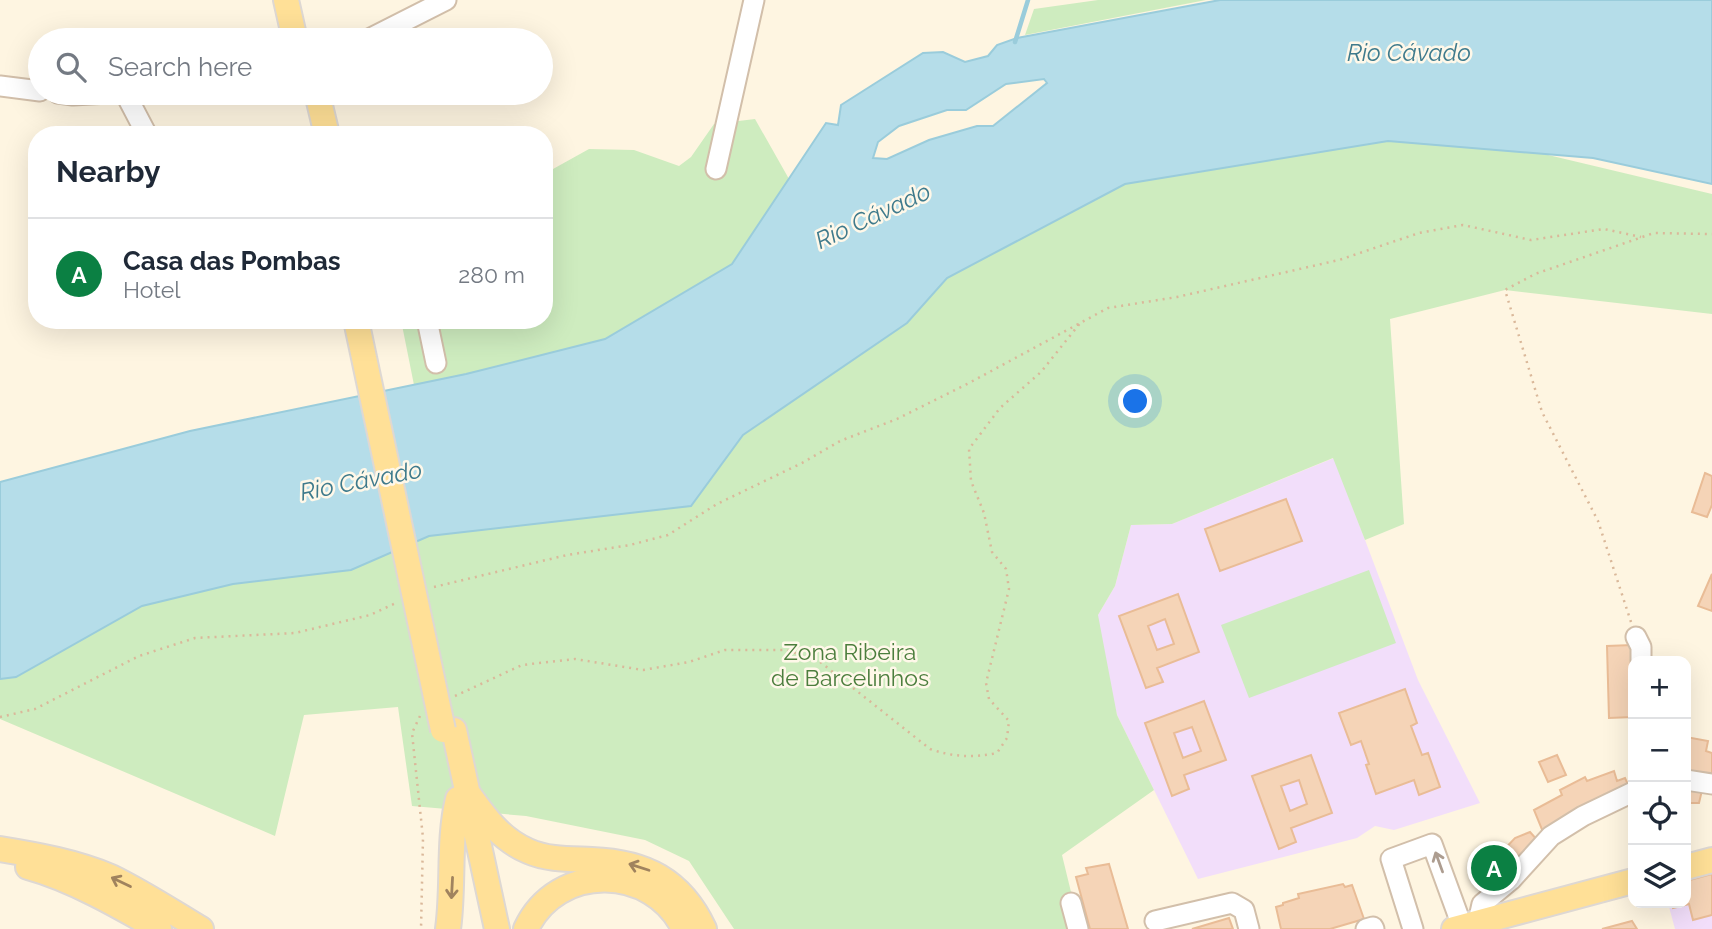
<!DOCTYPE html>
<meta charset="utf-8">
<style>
body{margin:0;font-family:Raleway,sans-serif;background:#f6f6f7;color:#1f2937}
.controls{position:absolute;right:21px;bottom:21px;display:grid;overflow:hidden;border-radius:14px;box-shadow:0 7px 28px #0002}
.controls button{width:63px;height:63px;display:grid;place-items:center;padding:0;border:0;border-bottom:2px solid #e0e1e3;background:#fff;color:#1f2937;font:35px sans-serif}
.you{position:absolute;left:1136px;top:402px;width:24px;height:24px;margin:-18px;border:5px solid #fff;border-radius:50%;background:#1a73e8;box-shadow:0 0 0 10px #1a73e833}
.badge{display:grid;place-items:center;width:46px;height:46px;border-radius:50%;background:#0b8043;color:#fff;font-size:23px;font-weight:700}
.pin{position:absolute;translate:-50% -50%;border:4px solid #fff;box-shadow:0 2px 7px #0006}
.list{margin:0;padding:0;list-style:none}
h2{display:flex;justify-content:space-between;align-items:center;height:91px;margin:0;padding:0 28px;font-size:30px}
h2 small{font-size:23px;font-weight:400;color:#747a83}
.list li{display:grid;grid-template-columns:46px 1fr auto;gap:21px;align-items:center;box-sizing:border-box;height:112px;padding:0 28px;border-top:2px solid #e0e1e3}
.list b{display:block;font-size:26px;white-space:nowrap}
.list p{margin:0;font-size:23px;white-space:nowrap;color:#747a83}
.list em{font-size:23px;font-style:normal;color:#747a83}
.icon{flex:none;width:38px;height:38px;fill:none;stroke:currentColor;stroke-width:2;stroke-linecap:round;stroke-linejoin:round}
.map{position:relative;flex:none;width:1712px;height:929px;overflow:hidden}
.search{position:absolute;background:#fff;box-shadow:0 7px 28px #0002;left:28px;top:28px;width:525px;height:77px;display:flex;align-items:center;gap:18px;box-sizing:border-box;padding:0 24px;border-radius:38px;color:#747a83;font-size:26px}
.panel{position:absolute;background:#fff;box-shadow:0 7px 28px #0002;left:28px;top:126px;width:525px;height:203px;border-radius:28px}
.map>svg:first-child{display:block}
.education{fill:#f2defa}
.green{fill:#ceecbf}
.water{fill:#b5dde9;stroke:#9accdb;stroke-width:2;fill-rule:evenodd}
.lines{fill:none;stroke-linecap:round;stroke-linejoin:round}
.stream{stroke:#9accdb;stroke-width:4.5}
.building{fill:#f5d4b7;stroke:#e9bc96;stroke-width:2;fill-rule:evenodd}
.minor-casing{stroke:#d2bfaa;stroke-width:23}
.major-casing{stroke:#ded8d3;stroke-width:28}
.path{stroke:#dab89a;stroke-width:2.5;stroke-dasharray:2 5;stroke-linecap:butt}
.minor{stroke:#fff;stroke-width:19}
.major{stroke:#ffe097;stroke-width:24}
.major-bridge-casing{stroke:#ded8d3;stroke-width:28;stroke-linecap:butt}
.major-bridge{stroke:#ffe097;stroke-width:24}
.oneway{stroke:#ad9d90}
.oneway2{stroke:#a0835e}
.labels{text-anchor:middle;stroke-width:5;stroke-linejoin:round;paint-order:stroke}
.park-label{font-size:23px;fill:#4c7e3d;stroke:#fff8e9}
.water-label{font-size:24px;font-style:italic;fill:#3e7a8c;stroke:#fff8e9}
</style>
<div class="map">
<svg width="1712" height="929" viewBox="0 0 1712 929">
<rect width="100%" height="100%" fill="#fef5e1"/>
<!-- education -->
<path class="education" d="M1334 458 1418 680 1480 803 1394 830 1375 826 1357 838 1198 879 1117 715 1096 626 1098 615 1115 586 1131 525 1172 524Z
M1712 869V929H1675L1668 903H1686V876Z"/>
<!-- green -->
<path class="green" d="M1098 0H1206L1025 35 1034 9Z
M1380 115 1712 194V314L1505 290 1390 319 1404 524 1365 540 1333 458 1172 524 1131 525 1115 586 1098 615 1117 715 1154 790 1062 855 1080 929H734L689 861 645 840 526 816 412 806 398 707 304 715 275 836 0 719V645L947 278 1125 184Z
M755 119 789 179 732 264 605 339 466 374 414 385 401 320H544V174L589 149 634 150 679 166 691 157 714 124Z
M1369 570 1396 643 1249 698 1221 625Z"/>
<!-- water -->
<path class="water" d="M1220 0H1712V184L1593 158 1388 141 1125 184 947 278 907 323 743 435 691 506 429 536 351 570 233 584 142 606 16 677 0 679V482L190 431 466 374 605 339 732 264 826 123 838 125 841 105 923 53 943 52 965 62 988 56 997 45 1017 38ZM1044 79 1047 83 993 126H977L929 140 887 159 873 158 878 142 899 126 947 110H966L1006 84Z"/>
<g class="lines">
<!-- stream -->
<path class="stream" d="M1015 42 1028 0"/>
</g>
<!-- building -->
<path class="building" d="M1705 473 1712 476V505L1707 517 1692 512Z
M1286 499 1302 541 1220 571 1205 529Z
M1712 574V611L1698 606Z
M1178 594 1199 652 1157 668 1163 682 1146 688 1119 616ZM1165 619 1174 644 1157 650 1148 626Z
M1632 645 1633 717 1609 718 1607 646Z
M1405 689 1417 723 1411 726 1422 755 1428 753 1440 787 1419 795 1414 780 1376 794 1366 765 1369 764 1361 741 1351 745 1339 713Z
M1204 701 1226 760 1184 775 1189 789 1172 796 1145 723ZM1192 727 1201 751 1183 758 1174 733Z
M1686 737 1708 741 1706 751 1712 753V780L1686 771Z
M1311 755 1332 813 1291 828 1296 842 1279 849 1252 776ZM1299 780 1307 804 1290 811 1281 786Z
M1557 755 1566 775 1548 782 1539 762Z
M1614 771 1617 781 1625 778 1631 791 1543 832 1534 810 1562 795 1560 790 1585 777 1587 781Z
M1686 786H1703L1699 803H1686Z
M1530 832 1539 842 1509 875 1494 860 1515 838Z
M1494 860 1509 875 1495 887 1480 875Z
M1109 864 1128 929H1090L1076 877 1088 874 1086 868Z
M1712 874V915L1693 920 1689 904 1673 908 1671 903H1686V881Z
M1343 884 1345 887 1352 885 1364 919 1330 929H1281L1276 907 1283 905V903L1299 898 1298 894Z
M1229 918 1233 929H1192Z
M1632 921 1637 929H1602Z"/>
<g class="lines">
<defs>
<path id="minor" d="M367 40 446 0
M0 86 40 91
M58 93 73 95 109 93
M125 93 147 135
M716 169 754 0
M427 320 436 363
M1636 637 1641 647V661
M1686 780 1712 784
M1071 903 1078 929
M1155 921 1232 903 1244 910 1249 929
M1478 922 1482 904 1511 880 1551 836 1583 816 1633 792
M1366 929 1373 927 1374 929
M1413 929 1391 859 1432 844 1462 926"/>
<path id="major" d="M286 0 295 40
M317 93 327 135
M454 730 497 929
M467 792C484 816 500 839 528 851 548 860 571 859 592 860 645 862 681 880 704 929
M0 849C37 855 76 862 111 877 142 892 171 911 201 929
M28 867C72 879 119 906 159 929
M1686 867 1712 860
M448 929C454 886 448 841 458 799
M526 929C557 862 653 864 684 929
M1454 929 1633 881"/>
</defs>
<!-- minor casing -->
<use href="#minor" class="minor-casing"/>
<!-- major casing -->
<use href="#major" class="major-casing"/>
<!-- path -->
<path class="path" d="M434 587 567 555 630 545 668 535 717 504 802 463 840 441 897 419 969 383 1108 308 1177 297 1339 260 1419 233 1463 225 1531 240 1604 229 1641 237
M1631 622 1598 521 1542 412 1505 290 1535 274 1654 233 1712 234
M455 696 522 665 575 659 643 670 689 662 725 650H786L819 661 930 749C953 757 973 758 997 753L1007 738 1009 721 989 699 986 683 1009 589 1006 569 992 552 984 513 971 481 969 449 1000 408 1041 372 1081 322
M420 716 412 733 423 838 421 929
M0 717 35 709 139 656 195 638 295 633 370 615 396 603"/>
<!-- minor -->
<use href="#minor" class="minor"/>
<!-- major -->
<use href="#major" class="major"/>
<defs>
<path id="major-bridge" d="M356 320 443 730"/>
</defs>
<!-- major-bridge casing -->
<use href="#major-bridge" class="major-bridge-casing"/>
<!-- major-bridge -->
<use href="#major-bridge" class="major-bridge"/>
</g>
<!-- one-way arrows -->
<defs><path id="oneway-shaft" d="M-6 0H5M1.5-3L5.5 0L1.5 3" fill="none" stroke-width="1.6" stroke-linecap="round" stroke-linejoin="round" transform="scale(1.75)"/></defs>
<use class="oneway" href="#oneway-shaft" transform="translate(1439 862) rotate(-110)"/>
<g class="oneway2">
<use href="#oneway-shaft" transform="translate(639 867) rotate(-162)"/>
<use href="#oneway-shaft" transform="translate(121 882) rotate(-154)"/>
<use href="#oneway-shaft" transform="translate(452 888) rotate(93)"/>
</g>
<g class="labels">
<!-- park labels -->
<g class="park-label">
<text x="850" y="660">Zona Ribeira<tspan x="850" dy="26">de Barcelinhos</tspan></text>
</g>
<!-- water labels -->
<g class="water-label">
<text x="1409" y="61">Rio Cávado</text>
<text transform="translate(873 216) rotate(-25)" y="8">Rio Cávado</text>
<text transform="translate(361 481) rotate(-11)" y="8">Rio Cávado</text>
</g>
</g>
</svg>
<div class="controls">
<button>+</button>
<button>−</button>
<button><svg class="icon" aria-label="locate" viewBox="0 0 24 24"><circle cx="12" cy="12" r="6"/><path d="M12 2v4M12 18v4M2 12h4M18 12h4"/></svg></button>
<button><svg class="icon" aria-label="layers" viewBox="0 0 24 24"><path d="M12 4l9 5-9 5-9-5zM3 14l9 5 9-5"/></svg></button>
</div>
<div class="you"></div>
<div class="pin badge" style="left:1494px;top:868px">A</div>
<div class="search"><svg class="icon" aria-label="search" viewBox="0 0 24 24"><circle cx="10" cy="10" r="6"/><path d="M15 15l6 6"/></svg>Search here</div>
<section class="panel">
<h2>Nearby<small></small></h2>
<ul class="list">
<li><span class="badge">A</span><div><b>Casa das Pombas</b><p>Hotel</p></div><em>280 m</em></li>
</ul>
</section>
</div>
